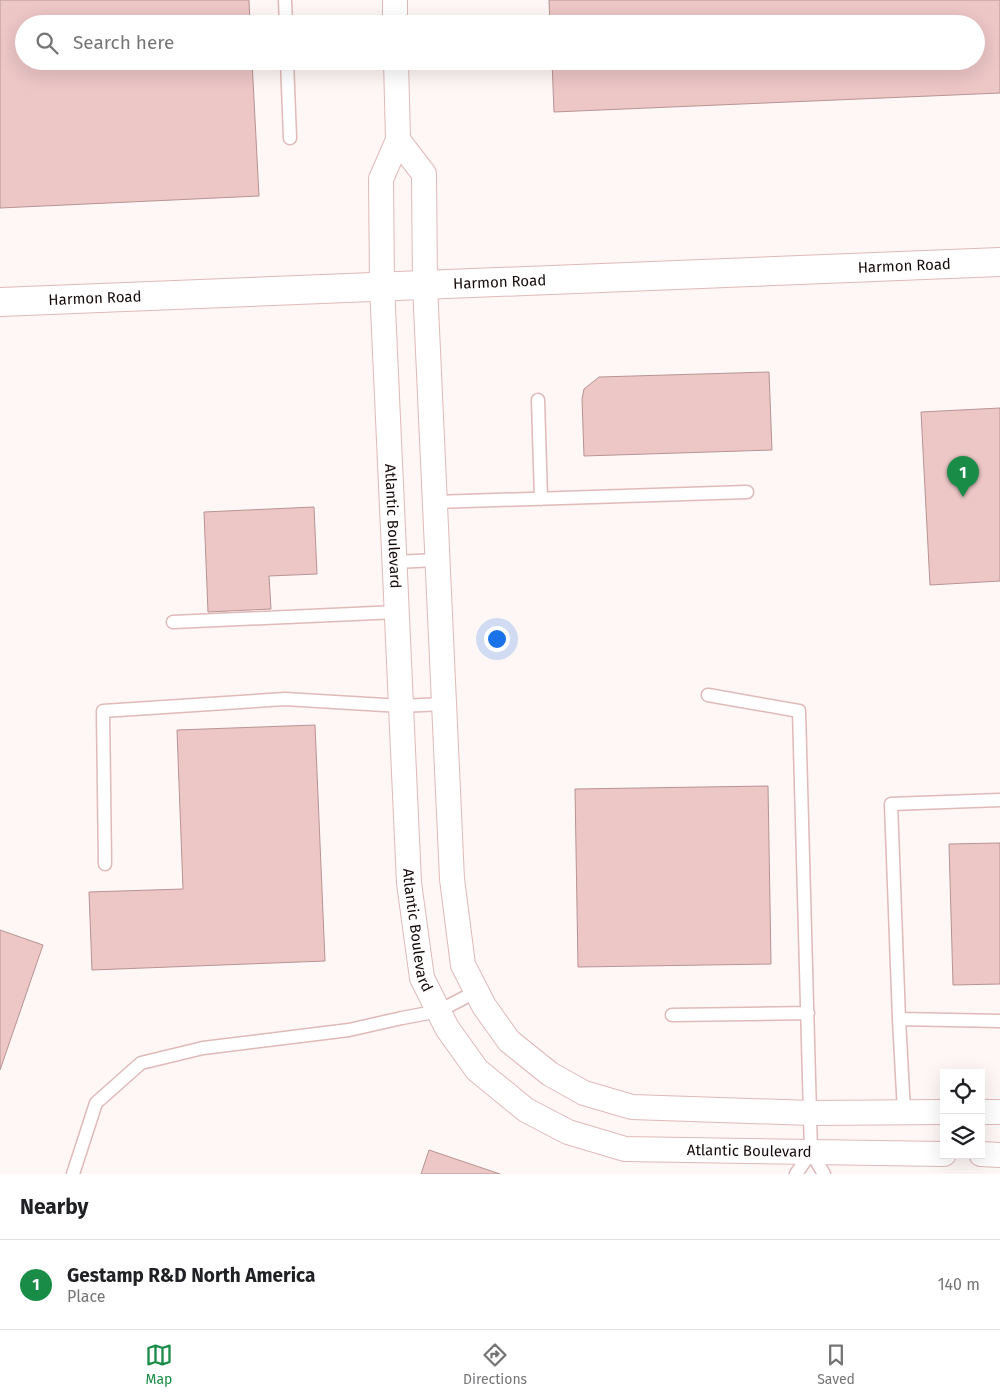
<!DOCTYPE html>
<style>
body{margin:0;font-family:"Fira Sans",sans-serif;background:#f6f6f6;color:#202124}
.controls{position:absolute;right:15px;bottom:15px;display:grid;overflow:hidden;border-radius:0px;box-shadow:0 5px 20px #0002}
.controls button{width:45px;height:45px;display:grid;place-items:center;padding:0;border:0;border-bottom:1px solid #e0e0e0;background:#fff;color:#202124;font:25px sans-serif}
.you{position:absolute;left:496px;top:638px;width:18px;height:18px;margin:-12px;border:4px solid #fff;border-radius:50%;background:#1a73e8;box-shadow:0 0 0 8px #1a73e833}
.badge{display:grid;place-items:center;width:32px;height:32px;border-radius:50%;background:#198d47;color:#fff;font-size:16px;font-weight:700}
.pin{position:absolute;translate:-50% -41px;filter:drop-shadow(0 1px 2px #0008)}
.pin::after{content:'';position:absolute;top:26px;width:18px;height:15px;background:inherit;clip-path:polygon(0 0,100% 0,50% 100%)}
.list{margin:0;padding:0;list-style:none}
h2{display:flex;justify-content:space-between;align-items:center;height:65px;margin:0;padding:0 20px;font-size:21px}
h2 small{font-size:16px;font-weight:400;color:#757577}
.list li{display:grid;grid-template-columns:32px 1fr auto;gap:15px;align-items:center;box-sizing:border-box;height:90px;padding:0 20px;border-top:1px solid #e0e0e0}
.list b{display:block;font-size:19px;white-space:nowrap}
.list p{margin:0;font-size:16px;white-space:nowrap;color:#757577}
.list em{font-size:16px;font-style:normal;color:#757577}
.icon{flex:none;width:28px;height:28px;fill:none;stroke:currentColor;stroke-width:2;stroke-linecap:round;stroke-linejoin:round}
.map{position:relative;flex:none;width:1000px;height:1174px;overflow:hidden}
.search{position:absolute;background:#fff;box-shadow:0 5px 20px #0002;left:15px;right:15px;top:15px;height:55px;display:flex;align-items:center;gap:12px;box-sizing:border-box;padding:0 18px;border-radius:28px;color:#757577;font-size:19px}
.sheet{height:155px;background:#fff}
nav{display:flex;justify-content:space-around;align-items:center;box-sizing:border-box;height:70px;border-top:1px solid #e0e0e0;background:#fff;font-size:14px;color:#757577}
nav a{display:grid;justify-items:center;gap:2px}
nav .on{color:#198d47}
.map>svg:first-child{display:block}
.building{fill:#edc6c6;stroke:#b89393}
.lines{fill:none;stroke-linecap:round;stroke-linejoin:round}
.lane-casing{stroke:#e0b9b9;stroke-width:15}
.street-casing{stroke:#e0b9b9;stroke-width:26}
.secondary-casing{stroke:#e0b9b9;stroke-width:30}
.lane{stroke:#fff;stroke-width:12}
.street{stroke:#fff;stroke-width:24}
.secondary{stroke:#fff;stroke-width:28}
.labels{text-anchor:middle;stroke-width:4;stroke-linejoin:round;paint-order:stroke}
.street-label{font-size:15px;fill:#160a0a;stroke:#fff6f6}
</style>
<div class="map">
<svg width="1000" height="1174" viewBox="0 0 1000 1174">
<rect width="100%" height="100%" fill="#fff6f6"/>
<!-- building -->
<path class="building" d="M0 0H249L250 24H24V61H252L259 196 0 208Z
M549 0H1000V93L554 112 552 61H976V24H550Z
M769 372 772 450 584 456 582 399 584 389 599 377Z
M1000 408V581L930 585 921 412Z
M314 507 317 574 269 576 271 609 208 612 204 512Z
M315 725 325 961 92 970 89 892 183 889 177 730Z
M768 786 771 964 578 967 575 789Z
M1000 843V984L953 985 949 844Z
M0 930 43 945 0 1070Z
M429 1150 500 1174H421Z"/>
<g class="lines">
<defs>
<path id="lane" d="M285 0 286 24
M287 61 290 138
M538 400 541 499
M435 502 747 492
M395 562 437 560
M173 622 397 612
M708 695 799 711 811 1152 824 1174
M105 864 103 711 285 699 401 706 443 704
M672 1015 808 1013
M899 1019 891 804 1000 800
M904 1112 899 1019 1000 1021
M73 1174 96 1103 141 1063 203 1048 349 1030 402 1018 439 1011 477 991
M796 1174 811 1152"/>
<g id="street">
<path d="M395 0V24"/>
<path id="s1" d="M396 61 398 140 381 179 382 286 409 883 422 978 447 1028 477 1070 526 1110 568 1132 625 1149 944 1154"/>
<path d="M398 140 424 174 425 285 452 879 463 965 484 1006 509 1041 550 1074 584 1093 632 1107 811 1113 944 1112"/>
<path d="M981 1112H1000"/>
<path d="M981 1154 1000 1155"/>
</g>
<g id="secondary">
<path id="s2" d="M0 302 1000 262"/>
</g>
</defs>
<!-- lane casing -->
<use href="#lane" class="lane-casing"/>
<!-- street casing -->
<use href="#street" class="street-casing"/>
<!-- secondary casing -->
<use href="#secondary" class="secondary-casing"/>
<!-- lane -->
<use href="#lane" class="lane"/>
<!-- street -->
<use href="#street" class="street"/>
<!-- secondary -->
<use href="#secondary" class="secondary"/>
</g>
<g class="labels">
<!-- street labels -->
<g class="street-label">
<text dy="5" stroke="none"><textPath href="#s2" startOffset="905">Harmon Road</textPath></text>
<text dy="5" stroke="none"><textPath href="#s2" startOffset="500">Harmon Road</textPath></text>
<text dy="5" stroke="none"><textPath href="#s2" startOffset="95">Harmon Road</textPath></text>
<text dy="5" stroke="none"><textPath href="#s1" startOffset="469">Atlantic Boulevard</textPath></text>
<text dy="5" stroke="none"><textPath href="#s1" startOffset="874">Atlantic Boulevard</textPath></text>
<text dy="5" stroke="none"><textPath href="#s1" startOffset="1324">Atlantic Boulevard</textPath></text>
</g>
</g>
</svg>
<div class="controls">
<button><svg class="icon" aria-label="locate" viewBox="0 0 24 24"><circle cx="12" cy="12" r="6"/><path d="M12 2v4M12 18v4M2 12h4M18 12h4"/></svg></button>
<button><svg class="icon" aria-label="layers" viewBox="0 0 24 24"><path d="M12 4l9 5-9 5-9-5zM3 14l9 5 9-5"/></svg></button>
</div>
<div class="you"></div>
<div class="pin badge" style="left:963px;top:497px">1</div>
<div class="search"><svg class="icon" aria-label="search" viewBox="0 0 24 24"><circle cx="10" cy="10" r="6"/><path d="M15 15l6 6"/></svg>Search here</div>
</div>
<section class="sheet">
<h2>Nearby<small></small></h2>
<ul class="list">
<li><span class="badge">1</span><div><b>Gestamp R&amp;D North America</b><p>Place</p></div><em>140 m</em></li>
</ul>
</section>
<nav>
<a class="on"><svg class="icon" aria-label="map" viewBox="0 0 24 24"><path d="M3 6l6-2 6 2 6-2v14l-6 2-6-2-6 2zM9 4v14M15 6v14"/></svg>Map</a>
<a><svg class="icon" aria-label="directions" viewBox="0 0 24 24"><path d="M12 3l9 9-9 9-9-9zM9 14v-3h6M13 9l2 2-2 2"/></svg>Directions</a>
<a><svg class="icon" aria-label="saved" viewBox="0 0 24 24"><path d="M7 4h10v16l-5-4-5 4z"/></svg>Saved</a>
</nav>
